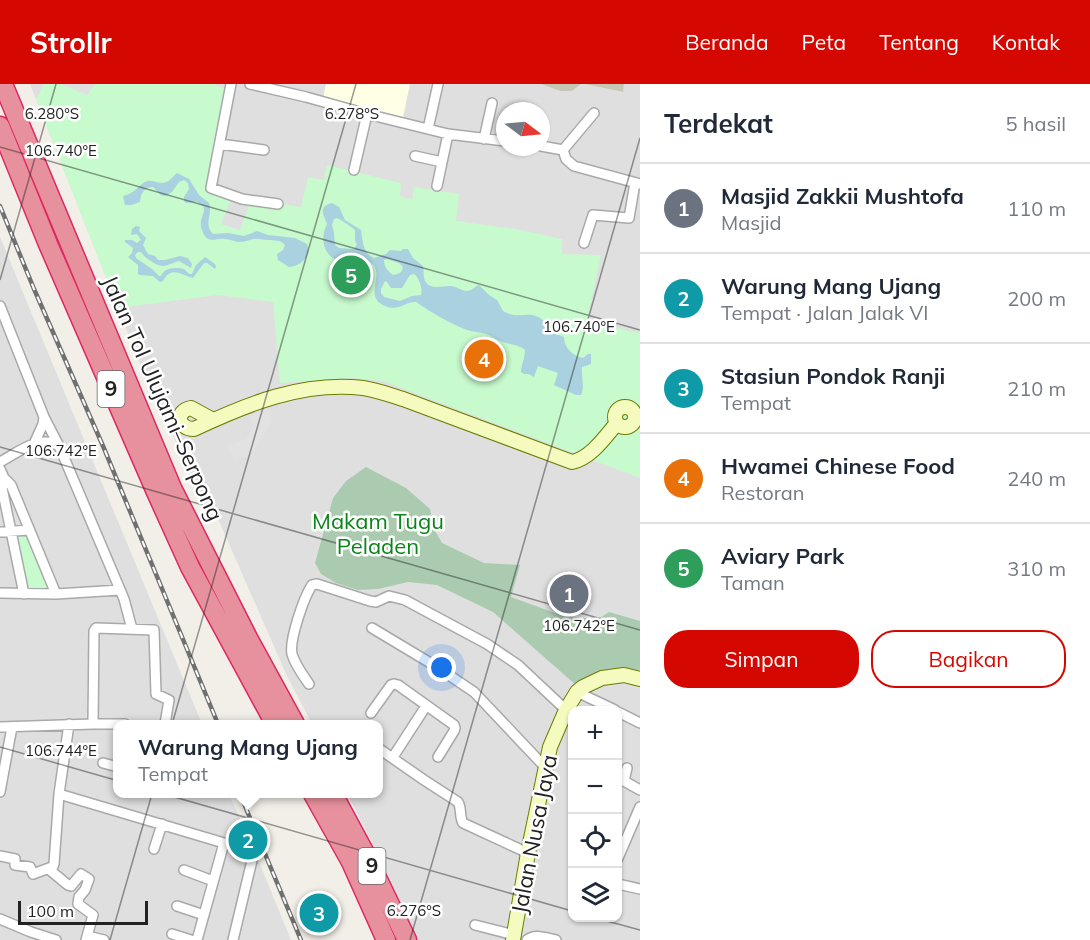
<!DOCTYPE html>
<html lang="id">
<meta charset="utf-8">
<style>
body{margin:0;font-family:Mulish,sans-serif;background:#f6f6f7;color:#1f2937}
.controls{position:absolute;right:18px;bottom:18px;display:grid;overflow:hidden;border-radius:12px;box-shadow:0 2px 4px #0004}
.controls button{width:54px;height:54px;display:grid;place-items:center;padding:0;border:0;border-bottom:2px solid #e0e1e3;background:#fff;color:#1f2937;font:30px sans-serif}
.compass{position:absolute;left:496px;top:18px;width:54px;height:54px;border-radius:50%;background:#fff;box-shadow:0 2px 4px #0004;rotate:106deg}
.scale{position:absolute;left:18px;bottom:15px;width:130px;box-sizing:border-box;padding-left:6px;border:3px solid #222;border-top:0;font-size:16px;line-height:21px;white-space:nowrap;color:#222;-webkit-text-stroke:4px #fff;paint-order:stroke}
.you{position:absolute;left:442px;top:584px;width:21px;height:21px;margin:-15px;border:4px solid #fff;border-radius:50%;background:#1a73e8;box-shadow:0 0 0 9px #1a73e833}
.badge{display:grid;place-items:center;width:39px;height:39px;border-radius:50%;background:#d40800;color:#fff;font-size:20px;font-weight:700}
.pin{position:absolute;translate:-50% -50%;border:3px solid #fff;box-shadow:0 2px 6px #0006}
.popup{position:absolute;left:113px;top:636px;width:270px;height:78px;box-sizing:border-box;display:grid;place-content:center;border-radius:12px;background:#fff;filter:drop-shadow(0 2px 4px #0005);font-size:20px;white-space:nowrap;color:#747a83}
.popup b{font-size:22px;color:#1f2937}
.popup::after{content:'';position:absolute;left:50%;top:100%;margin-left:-12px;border:12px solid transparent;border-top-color:#fff}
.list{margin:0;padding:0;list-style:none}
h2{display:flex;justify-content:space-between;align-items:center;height:78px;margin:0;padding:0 24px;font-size:26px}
h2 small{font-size:20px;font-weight:400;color:#747a83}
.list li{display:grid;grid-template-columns:39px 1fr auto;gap:18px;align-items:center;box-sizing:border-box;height:90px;padding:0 24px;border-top:2px solid #e0e1e3}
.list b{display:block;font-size:22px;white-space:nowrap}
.list p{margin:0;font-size:20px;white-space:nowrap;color:#747a83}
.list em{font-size:20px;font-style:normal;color:#747a83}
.actions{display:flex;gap:12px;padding:18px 24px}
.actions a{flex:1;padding:14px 0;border:2px solid #d40800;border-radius:24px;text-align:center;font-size:21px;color:#d40800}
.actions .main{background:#d40800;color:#fff}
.icon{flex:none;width:33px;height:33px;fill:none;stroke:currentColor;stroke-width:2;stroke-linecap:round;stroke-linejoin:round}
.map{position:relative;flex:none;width:640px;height:856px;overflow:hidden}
header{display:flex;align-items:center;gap:36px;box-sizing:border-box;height:84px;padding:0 30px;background:#d40800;color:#fff}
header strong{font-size:28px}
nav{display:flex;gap:33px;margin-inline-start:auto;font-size:21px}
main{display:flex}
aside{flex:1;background:#fff}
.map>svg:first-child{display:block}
.residential{fill:#e0dfdf;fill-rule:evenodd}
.education{fill:#feffe5}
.construction{fill:#c6c7b4}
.cemetery{fill:#aacbb0}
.park{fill:#c7facd}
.parking{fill:#e2e2e2}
.water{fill:#a9d1df;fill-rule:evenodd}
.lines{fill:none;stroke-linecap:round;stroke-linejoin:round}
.street-casing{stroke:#a9a9a9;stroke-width:12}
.secondary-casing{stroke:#6b7d04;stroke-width:16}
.highway-casing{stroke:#dd2960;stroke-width:21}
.street{stroke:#fff;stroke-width:9}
.secondary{stroke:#f5fabe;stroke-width:14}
.highway{stroke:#e8919e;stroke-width:18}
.rail-casing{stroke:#707070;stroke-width:4.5}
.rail{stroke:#fff;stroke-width:2;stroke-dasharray:7;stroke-linecap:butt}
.ticks{fill:none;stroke:#222;stroke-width:1.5;stroke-opacity:0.45}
.labels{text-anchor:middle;stroke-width:5;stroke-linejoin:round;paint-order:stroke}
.shield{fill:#fff;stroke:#646464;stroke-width:1.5}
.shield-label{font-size:21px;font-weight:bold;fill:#222}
.street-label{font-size:22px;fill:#222;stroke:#fff}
.park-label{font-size:22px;fill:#0b841a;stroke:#fff}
.ticks-label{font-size:15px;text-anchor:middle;fill:#222;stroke:#fff;stroke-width:5;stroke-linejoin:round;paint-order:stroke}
</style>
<header>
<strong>Strollr</strong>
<nav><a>Beranda</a><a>Peta</a><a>Tentang</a><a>Kontak</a></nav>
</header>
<main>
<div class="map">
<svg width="640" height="856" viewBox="0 0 640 856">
<rect width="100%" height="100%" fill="#f2efe9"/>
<!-- residential -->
<path class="residential" d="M30 0H541L560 7H572L581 0H585L622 8 624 0H640V856H415L370 754 347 710H378V640H312L287 592 215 428 207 423 147 298ZM505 27H541V63H505ZM572 626H618V834H572Z
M0 153 202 640H118V710H229L255 768 291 856H0Z"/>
<!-- education -->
<path class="education" d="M326 0H410L402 38 323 14Z"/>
<!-- construction -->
<path class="construction" d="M541 0H581L572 7H560Z
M585 0H624L623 8Z"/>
<!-- cemetery -->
<path class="cemetery" d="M366 383 406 404 430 425 433 443 442 459 484 479 520 481 511 513 563 532 598 535 609 528 640 537V584L638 591 577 602 493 528 437 501 408 498 378 505 358 506 336 499 321 490 315 479 333 414 346 397Z"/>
<!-- park -->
<path class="park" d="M44 0H61L87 11 95 0H214L226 5 206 102 233 111 221 140 240 146 251 115 301 123 308 93 324 96 327 81 401 99 400 112 412 116 414 103 459 110 456 137 516 145 562 155V170L601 171 587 236 638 249 640 238V394L383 297 353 294 280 299 273 218 218 211 118 224 36 15Z
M27 449 53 509 26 507 15 450Z"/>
<!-- parking -->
<path class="parking" d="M268 325 271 339 253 369 234 377 228 362 246 355 253 342 249 332Z"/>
<!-- water -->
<path class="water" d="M177 89 189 95 199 111 209 119C213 131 203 140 213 150L228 149 244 152 257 147 268 151 295 154 307 160C312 172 301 182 289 183L278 176 277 170 283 166 285 161C279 155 276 157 268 156 263 156 259 154 253 155 249 156 244 158 239 158 235 158 230 155 225 155 215 153 208 162 202 146 198 137 205 131 204 123L197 118 186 119 184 117V113L189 105 188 99 184 96 179 98 172 108 165 112 161 111 153 103C143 103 141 110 140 118L131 121H125L123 112C135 110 140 99 147 97 154 96 159 101 166 98 171 96 173 92 177 89Z
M332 119 339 123 345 136 361 146C363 158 362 168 374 174L386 170 390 166 401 167 403 165H408L413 174 423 182C424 186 423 193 425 197 431 207 443 201 452 202 457 203 461 206 466 207 472 207 474 203 479 201L489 211 497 216 503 227C520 237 529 224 544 237 546 252 554 248 564 253 564 264 573 272 583 274L588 270H591V280L582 283C581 292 585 302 581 311H576L554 301 558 289 538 282 534 293 529 290H524L521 288C521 281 525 274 525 266 518 260 511 261 503 258 497 256 492 252 486 250 479 248 473 248 467 246 449 239 432 229 416 218 405 217 399 228 385 222 362 213 387 189 370 178 360 172 352 177 342 177 328 176 321 161 324 149 324 146 326 143 327 140 324 131 317 123 332 119ZM337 134C340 135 352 143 355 146V157L357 160 354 165 339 164 335 161 334 149 332 141 334 135ZM387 175 399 179 403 183C402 189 399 190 393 191 388 187 384 183 384 176ZM414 190C419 193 423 205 421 211L412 212 400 217 384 213 381 209V205L385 197 387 198 391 204H402L410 191Z
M136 142 140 143 139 147 146 154 143 161 148 170 155 172 158 176H165L180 172 188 174 192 180 191 184 179 177C175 178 169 181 164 182 156 182 145 174 141 168H138L135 171 136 174 152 185 159 192H161C165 183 175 183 184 185L189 190H192L196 181 205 173 215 180 216 183 215 185 207 179H204L193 194C182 191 171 181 163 197L160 198 153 192 140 191 138 190V181L128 173 132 169 133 164 125 158V156H132L137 159 141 156 137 150 132 151 131 150 132 145Z"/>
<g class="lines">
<defs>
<path id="street" d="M231 0 211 104 242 115 278 120
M250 0 306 13 367 30 448 50 505 57
M428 45 438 0
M484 55 492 19
M220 60 264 66
M541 62 563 66 566 75 574 82 640 100
M563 66 594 29
M415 72 442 78
M354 86 367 30
M437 102 448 50
M584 159 593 131 629 134 635 99
M0 222 44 333 60 364 124 515 132 545
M34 360 43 340 44 333
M0 378C19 368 40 349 60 363
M0 385 4 394 11 401 56 510
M4 394 2 404 24 510
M0 448 29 446
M0 509 56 510 120 506
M372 544 437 583 474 608 545 683
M309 600C303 591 295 581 292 570 289 556 304 513 312 501L317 500 370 517 376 518 389 512 405 516 487 560 518 581 566 626
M577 608 615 626
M618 628 640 639
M371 629 391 601 394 600 398 601 454 641 455 644 454 647 438 673
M69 640 59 710 54 780 51 787 68 801 71 802 81 790 89 795 85 806 79 813 78 820 93 831 86 856
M93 640 94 547 96 544 154 546 156 610 169 616 165 640
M0 643 93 640H125
M378 664 424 696 458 718C462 725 459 732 463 739L528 769
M393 673 426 622
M103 679 118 683
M627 684 624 697 640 706
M0 708 12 643
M59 710 224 759 253 765 254 768 233 856
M154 765 162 740
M0 772 15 775V781L30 783 33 790 52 783
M618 774 640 723
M184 786 213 797
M618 800 640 805
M177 822 204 831
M0 835 31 848 56 856
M475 841 514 851
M172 850 191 856
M87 852 104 856
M197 856 224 759
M527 856C535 849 546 854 556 856"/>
<path id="secondary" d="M615 333a10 10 0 1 1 20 0a10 10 0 1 1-20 0Z
M213 336 191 324C175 327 177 345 194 345 247 320 303 297 363 304 377 306 390 311 403 315L572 378C591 374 605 353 617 339
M513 856 528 769 550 663 566 626 577 608 583 603 602 594 624 591 640 595"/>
<path id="highway" d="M3 0 172 404 248 554 295 640
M0 42 48 160 156 408 190 483 275 640
M313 710 351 778 386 856
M333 710 367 773 407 856"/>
</defs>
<!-- street casing -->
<use href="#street" class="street-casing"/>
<!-- secondary casing -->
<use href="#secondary" class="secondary-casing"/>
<!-- highway casing -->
<use href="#highway" class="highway-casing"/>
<!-- street -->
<use href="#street" class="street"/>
<!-- secondary -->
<use href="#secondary" class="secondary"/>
<!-- highway -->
<use href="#highway" class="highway"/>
<defs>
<path id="rail" d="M0 122 34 205 103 362 218 640
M240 710 301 856"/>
</defs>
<!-- rail casing -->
<use href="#rail" class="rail-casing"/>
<!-- rail -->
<use href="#rail" class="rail"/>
</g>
<!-- ticks -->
<path class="ticks" d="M0 63 640 246M0 196 56 0M0 363 640 546M0 663 572 827M596 834 640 846M110 856 356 0M410 856 640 54"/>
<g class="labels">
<!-- shield labels -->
<g class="shield">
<rect x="97.5" y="287" width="27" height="36" rx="4.5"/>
<rect x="358.5" y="764" width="27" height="36" rx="4.5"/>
</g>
<g class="shield-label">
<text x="111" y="312">9</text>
<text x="372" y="789">9</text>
</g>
<!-- street labels -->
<g class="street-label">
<text transform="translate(163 314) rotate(66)" y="8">Jalan Tol Ulujami–Serpong</text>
<text transform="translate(534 750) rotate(-79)" y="8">Jalan Nusa Jaya</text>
</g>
<!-- park labels -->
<g class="park-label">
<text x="378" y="445">Makam Tugu<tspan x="378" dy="25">Peladen</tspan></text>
</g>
</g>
<g class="ticks-label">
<text x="52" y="35">6.280°S</text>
<text x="352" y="35">6.278°S</text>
<text x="61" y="72">106.740°E</text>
<text x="579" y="248">106.740°E</text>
<text x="61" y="372">106.742°E</text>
<text x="579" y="547">106.742°E</text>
<text x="61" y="672">106.744°E</text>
<text x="414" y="832">6.276°S</text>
</g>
</svg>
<div class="controls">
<button>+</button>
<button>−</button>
<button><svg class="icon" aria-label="locate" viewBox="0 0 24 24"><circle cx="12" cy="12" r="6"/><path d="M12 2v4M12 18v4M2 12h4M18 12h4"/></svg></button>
<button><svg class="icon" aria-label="layers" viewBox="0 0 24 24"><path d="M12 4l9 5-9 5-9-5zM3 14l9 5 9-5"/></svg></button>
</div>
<svg class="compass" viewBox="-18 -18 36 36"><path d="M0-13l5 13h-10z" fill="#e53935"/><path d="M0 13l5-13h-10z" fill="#747a83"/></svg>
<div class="scale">100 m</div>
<div class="you"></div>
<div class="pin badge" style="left:569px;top:510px;background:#6b7280">1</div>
<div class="pin badge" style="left:248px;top:756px;background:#0f9aa8">2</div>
<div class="popup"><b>Warung Mang Ujang</b>Tempat</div>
<div class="pin badge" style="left:319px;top:829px;background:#0f9aa8">3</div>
<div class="pin badge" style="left:484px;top:275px;background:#e8710a">4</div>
<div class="pin badge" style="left:351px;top:191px;background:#2e9e5b">5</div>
</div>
<aside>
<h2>Terdekat<small>5 hasil</small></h2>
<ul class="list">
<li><span class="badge" style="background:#6b7280">1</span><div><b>Masjid Zakkii Mushtofa</b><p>Masjid</p></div><em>110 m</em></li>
<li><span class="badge" style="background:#0f9aa8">2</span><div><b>Warung Mang Ujang</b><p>Tempat · Jalan Jalak VI</p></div><em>200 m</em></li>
<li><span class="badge" style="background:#0f9aa8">3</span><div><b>Stasiun Pondok Ranji</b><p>Tempat</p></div><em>210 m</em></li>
<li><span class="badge" style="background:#e8710a">4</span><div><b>Hwamei Chinese Food</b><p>Restoran</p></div><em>240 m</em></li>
<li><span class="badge" style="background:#2e9e5b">5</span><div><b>Aviary Park</b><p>Taman</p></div><em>310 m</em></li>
</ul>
<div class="actions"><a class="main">Simpan</a><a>Bagikan</a></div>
</aside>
</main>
